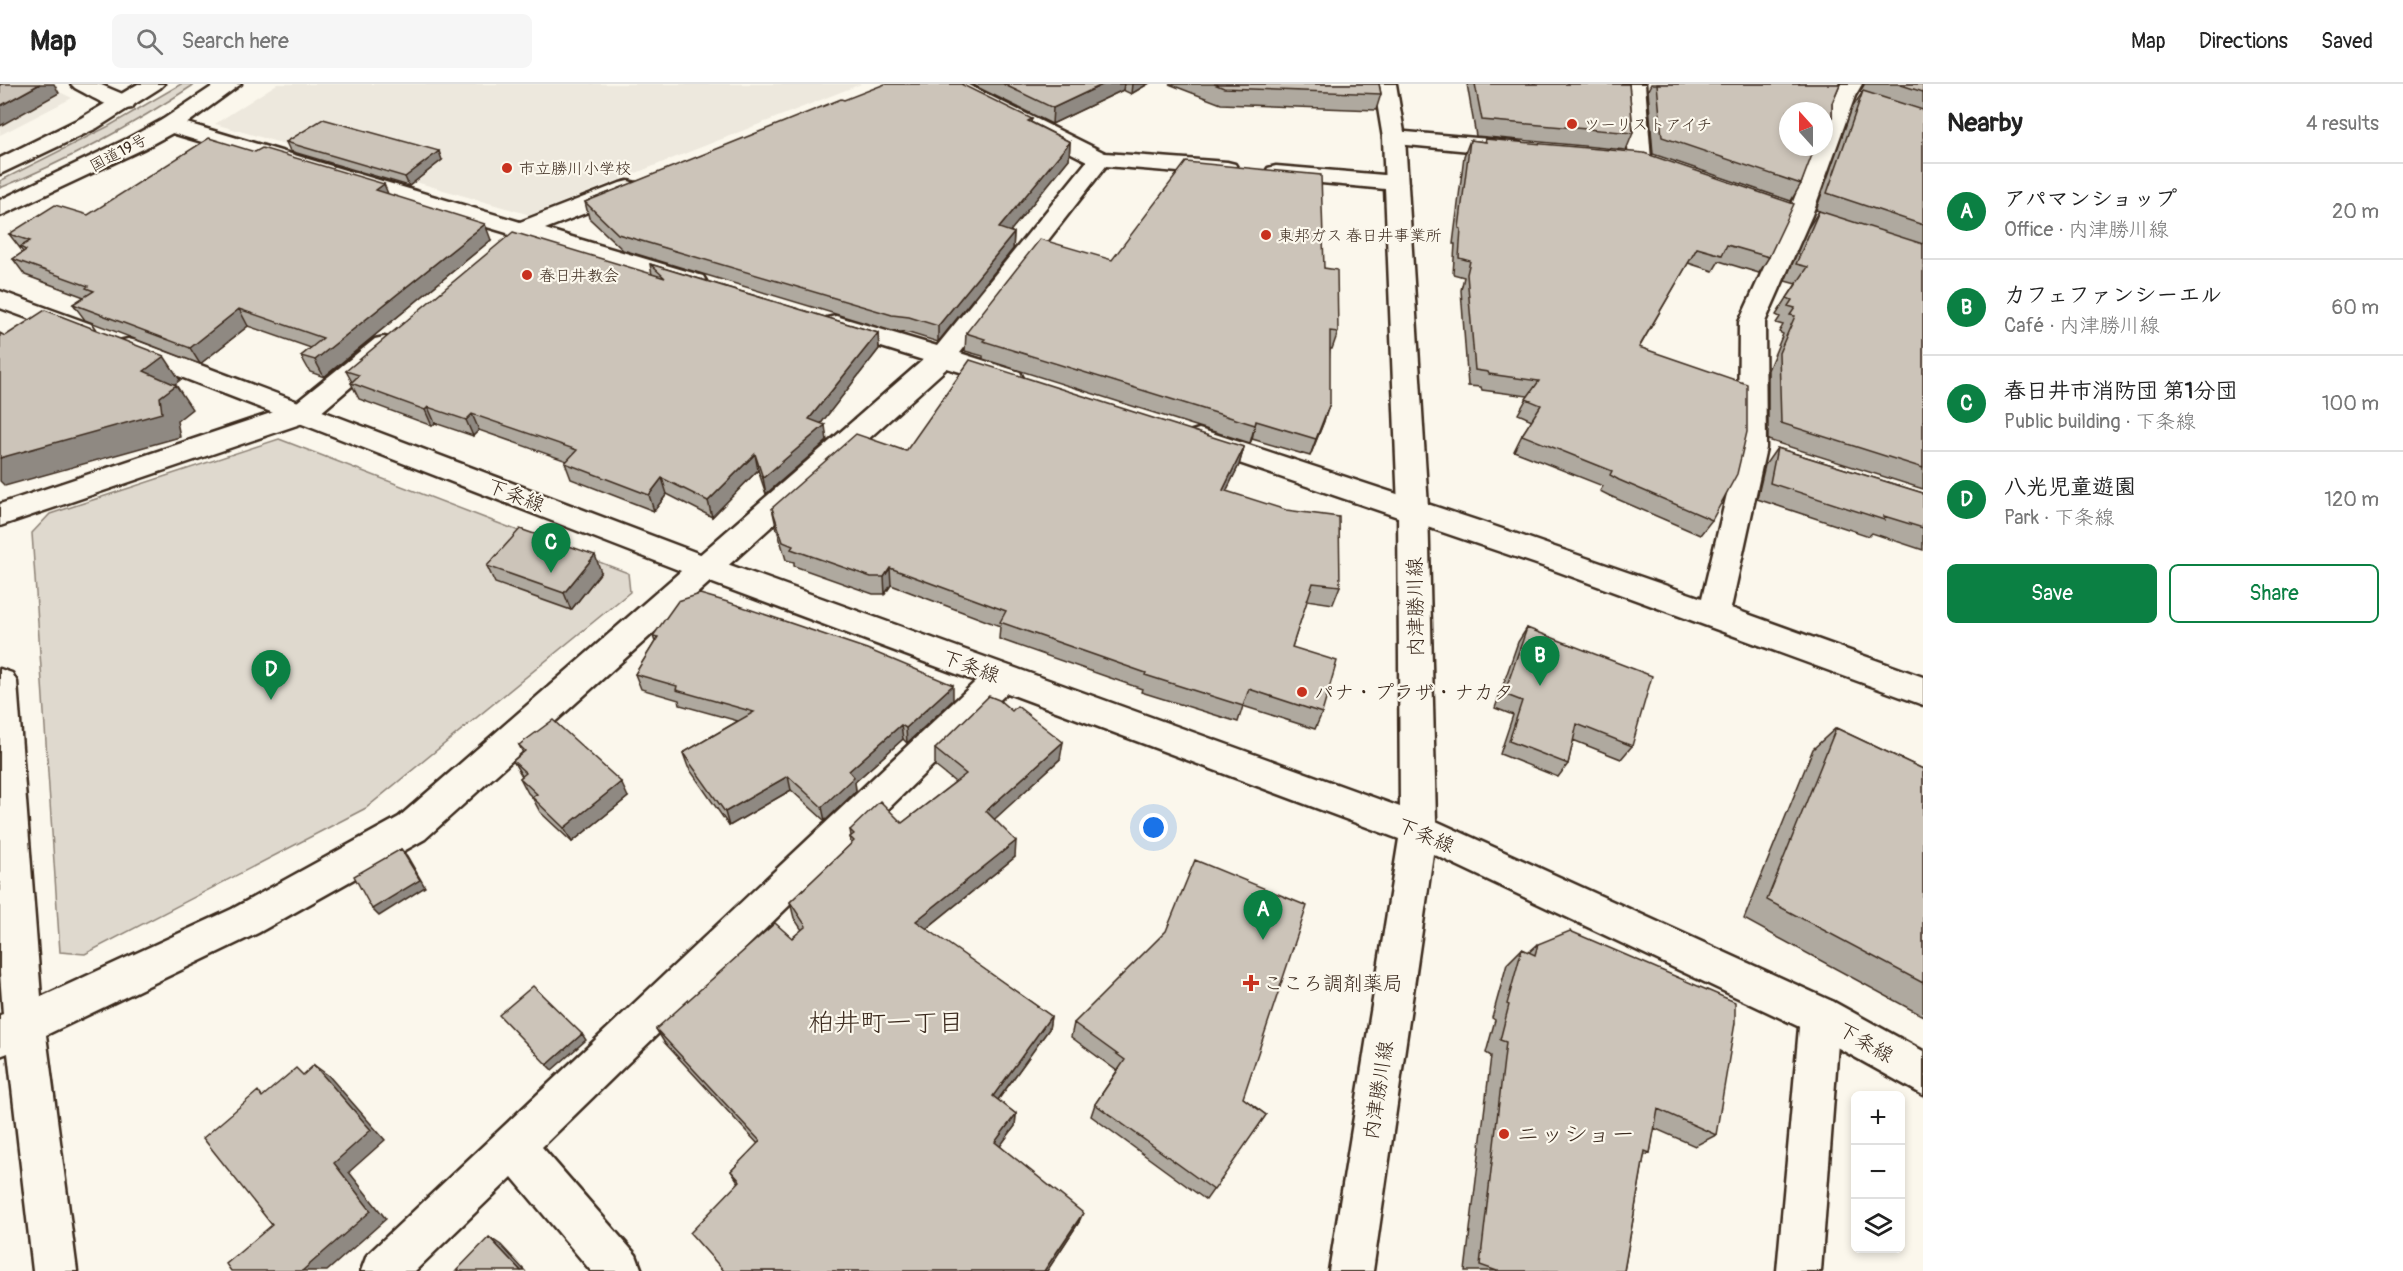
<!DOCTYPE html>
<meta charset="utf-8">
<style>
body{margin:0;font-family:Pangolin,"Klee One",sans-serif;background:#f6f6f6;color:#222}
.controls{position:absolute;right:18px;bottom:18px;display:grid;overflow:hidden;border-radius:9px;box-shadow:0 3px 9px #0003}
.controls button{width:54px;height:54px;display:grid;place-items:center;padding:0;border:0;border-bottom:2px solid #e0e0e0;background:#fff;color:#222;font:30px sans-serif}
.compass{position:absolute;left:1779px;top:18px;width:54px;height:54px;border-radius:50%;background:#fff;box-shadow:0 3px 9px #0003;rotate:339deg}
.you{position:absolute;left:1154px;top:744px;width:21px;height:21px;margin:-15px;border:4px solid #fff;border-radius:50%;background:#1a73e8;box-shadow:0 0 0 9px #1a73e833}
.badge{display:grid;place-items:center;width:39px;height:39px;border-radius:50%;background:#0b8043;color:#fff;font-size:20px;font-weight:700}
.pin{position:absolute;translate:-50% -50px;filter:drop-shadow(0 2px 3px #0008)}
.pin::after{content:'';position:absolute;top:32px;width:21px;height:18px;background:inherit;clip-path:polygon(0 0,100% 0,50% 100%)}
.list{margin:0;padding:0;list-style:none}
h2{display:flex;justify-content:space-between;align-items:center;height:78px;margin:0;padding:0 24px;font-size:26px}
h2 small{font-size:20px;font-weight:400;color:#767676}
.list li{display:grid;grid-template-columns:39px 1fr auto;gap:18px;align-items:center;box-sizing:border-box;height:96px;padding:0 24px;border-top:2px solid #e0e0e0}
.list b{display:block;font-size:22px;white-space:nowrap}
.list p{margin:0;font-size:20px;white-space:nowrap;color:#767676}
.list em{font-size:20px;font-style:normal;color:#767676}
.actions{display:flex;gap:12px;padding:18px 24px}
.actions a{flex:1;padding:14px 0;border:2px solid #0b8043;border-radius:9px;text-align:center;font-size:21px;color:#0b8043}
.actions .main{background:#0b8043;color:#fff}
.icon{flex:none;width:33px;height:33px;fill:none;stroke:currentColor;stroke-width:2;stroke-linecap:round;stroke-linejoin:round}
.map{position:relative;flex:none;width:1923px;height:1187px;overflow:hidden}
header{display:flex;align-items:center;gap:36px;box-sizing:border-box;height:84px;padding:0 30px;background:#fff;border-bottom:2px solid #e0e0e0}
header strong{font-size:28px}
nav{display:flex;gap:33px;margin-inline-start:auto;font-size:21px}
.search{width:420px;height:54px;background:#f6f6f6;display:flex;align-items:center;gap:15px;box-sizing:border-box;padding:0 21px;border-radius:9px;color:#767676;font-size:22px}
main{display:flex}
aside{flex:1;background:#fff}
.map>svg:first-child{display:block}
.built{fill:#ede8dd}
.green{fill:#dfd9ce;stroke:#8d8276;stroke-width:1.5}
.lines{fill:none;stroke-linecap:round;stroke-linejoin:round}
.street-casing{stroke:#3b2a1e;stroke-width:5}
.secondary-casing{stroke:#3b2a1e;stroke-width:5}
.highway-casing{stroke:#3b2a1e;stroke-width:5}
.street{fill:#fbf7ec;fill-rule:evenodd}
.secondary{fill:#fbf7ec;fill-rule:evenodd}
.highway{fill:#fbf7ec;fill-rule:evenodd}
.wall{fill:#afa99f;stroke:#3b2a1e;stroke-width:1.5}
.shaded-wall{fill:#8f8982;stroke:#3b2a1e;stroke-width:1.5}
.building{fill:#ccc4b9;stroke:#3b2a1e;stroke-width:1.5}
.poi-dot{fill:#c8321e;stroke:#fbf7ec;stroke-width:2}
.labels{text-anchor:middle;stroke-width:4.5;stroke-linejoin:round;paint-order:stroke}
.far-poi-label{font-size:16px;fill:#3b2a1e;stroke:#fbf7ec;text-anchor:start}
.far-street-label{font-size:16px;fill:#3b2a1e;stroke:#fbf7ec}
.street-label{font-size:20px;fill:#3b2a1e;stroke:#fbf7ec}
.poi-label{font-size:20px;fill:#3b2a1e;stroke:#fbf7ec;text-anchor:start}
.near-poi-label{font-size:24px;fill:#3b2a1e;stroke:#fbf7ec;text-anchor:start}
.near-neighbourhood-label{font-size:26px;fill:#3b2a1e;stroke:#fbf7ec}
</style>
<header>
<strong>Map</strong>
<div class="search"><svg class="icon" aria-label="search" viewBox="0 0 24 24"><circle cx="10" cy="10" r="6"/><path d="M15 15l6 6"/></svg>Search here</div>
<nav><a>Map</a><a>Directions</a><a>Saved</a></nav>
</header>
<main>
<div class="map">
<svg width="1923" height="1187" viewBox="0 0 1923 1187">
<rect width="100%" height="100%" fill="#fbf7ec"/>
<filter id="ink" filterUnits="userSpaceOnUse"><feTurbulence type="fractalNoise" baseFrequency=".0167" numOctaves="2"/><feDisplacementMap in="SourceGraphic" scale="12" xChannelSelector="R" yChannelSelector="G"/><feConvolveMatrix kernelMatrix="1 2 1 2 8 2 1 2 1" color-interpolation-filters="sRGB"/></filter>
<g filter="url(#ink)">
<!-- built -->
<path class="built" d="M0 0H43L72 14 0 51Z
M277 0H861L530 131 215 40Z"/>
<!-- green -->
<path class="green" d="M181 0H195C133 41 69 76 0 104V97L109 42Z
M279 355 628 489 630 508 366 724 85 870 60 868 32 449 50 430Z"/>
<g class="lines">
<defs>
<path id="street" d="M71 0H99L132 14 135 19 132 24C113 28 91 12 75 4Z
M939 0H966L1105 69 1227 78 1235 80 1238 85 1235 90 1227 92 1106 82 960 269 1020 288 1023 294 1020 300 1010 303 947 284 425 755 258 849 46 951 77 1187H33L8 969 0 972V931L3 930 0 889V585L12 589 17 598 41 913 232 825 399 733 923 276 827 246 823 240 827 234 836 232 937 262 1087 77 943 4Z
M1623 0H1645L1651 76 1648 81 1640 83 1632 81 1629 76Z
M1840 0H1862L1855 12 1812 131 1765 238 1766 364 1731 524 1923 593V621L1551 485 1189 362 1185 355 1189 348 1199 345 1209 348 1482 438 1702 514 1738 364 1739 238 1788 131 1814 63H1824V37Z
M170 34 520 138 620 99 628 97 636 99 640 104 636 109 545 145 703 192 706 197 703 202 694 205 527 155 518 157 509 155 507 149 162 46 159 41 162 36Z
M1394 47 1512 57 1520 59 1523 64 1520 69 1512 71 1386 59 1383 54 1386 49Z
M1276 82 1396 92 1404 94 1408 99 1404 104 1396 106 1268 94 1265 89 1268 84Z
M384 253 393 255 397 261 393 267 312 336 0 442V420L292 322 375 255Z
M1002 580 1014 584 1018 593 1014 602 542 1063 636 1171 642 1187H591L512 1093 415 1187H361L367 1171 990 584Z
M1820 913 1834 918 1840 932 1821 1187H1777L1800 932 1806 918Z"/>
<path id="secondary" d="M1374 0H1396L1405 54 1428 423 1436 737 1834 918 1923 967V1011L1806 946 1433 770 1373 1187H1329L1399 755 694 492 119 269 115 263 119 257 128 255 137 257 716 476 1400 723 1398 423 1383 54Z
M0 207 91 240 95 246 91 252 82 254 0 224Z"/>
<path id="highway" d="M138 0H164L160 4 97 44 0 90V74L81 34Z
M216 0H241L178 46 143 65 0 132V116L127 55 162 36Z"/>
</defs>
<!-- street casing -->
<use href="#street" class="street-casing"/>
<!-- secondary casing -->
<use href="#secondary" class="secondary-casing"/>
<!-- highway casing -->
<use href="#highway" class="highway-casing"/>
<!-- street -->
<use href="#street" class="street"/>
<!-- secondary -->
<use href="#secondary" class="secondary"/>
<!-- highway -->
<use href="#highway" class="highway"/>
</g>
<!-- wall -->
<path class="wall" d="M971 0H1148L1131 10 1123 6 1052 40Z
M1169 0H1379L1381 10 1376 26 1221 20Z
M1467 0H1629L1633 49 1626 66 1476 52Z
M1651 0H1840L1832 19V44L1824 57V27L1801 100 1791 117 1653 70 1648 6Z
M1863 0H1923V405L1768 356V286L1783 250 1779 248 1783 241 1776 239 1780 233 1776 231 1796 200 1785 197 1808 144 1819 127 1816 126 1852 24 1862 9 1860 8 1864 1Z
M844 16 1032 35 1031 38 1070 58 1069 75 1010 147 1014 149 1013 165 938 258 909 249 892 247 623 166 589 134 585 118Z
M1485 55 1769 173 1759 189 1719 177 1713 187 1688 179 1639 264 1712 436 1700 451 1610 412 1600 407 1603 402 1514 367 1522 351 1532 336 1518 330 1528 312 1482 306 1481 303 1468 302 1461 206 1464 193 1453 190 1455 160H1453L1464 72 1470 56 1484 58Z
M286 58 442 76 409 102 290 67Z
M388 110 491 156 324 293 310 288 301 272 311 264 248 242 200 280 85 236 73 220 84 213 25 191 13 175 23 168 9 150 88 131Z
M1112 176 1324 184 1338 248 1332 265H1330L1324 337 1310 372 1252 355 1250 359 983 275V272L965 267 966 249Z
M650 180 878 249 879 265 821 339 827 357 766 410 758 386 712 433 667 410 654 427 571 395 565 379 567 377 479 346 473 352 435 339 432 342 359 315 351 299 352 298 346 287 652 191Z
M1244 363 1239 381 1226 407 1340 502 1333 520 1307 516 1292 563 1322 629 1315 645 1243 622 1238 638 1141 608 1142 605 999 555 1000 542 891 501 885 510H873L794 482V478L786 476 776 442 772 424 906 367Z
M1777 364 1923 409V466L1872 449 1869 452 1757 415 1765 381Z
M487 482 601 488 571 526 495 499Z
M1527 544 1632 662 1621 675 1573 656 1568 680 1558 693 1500 670 1513 631 1495 624 1518 558Z
M653 552 953 616 907 659 903 655 855 698 856 707 825 737 791 706 729 742 688 683 683 669 738 637 680 621 679 616 641 605 635 590 655 558Z
M1836 644 1923 685V932L1744 835 1813 665Z
M519 661 628 713 572 758 540 728 532 713 528 709 520 694 522 692 513 677 523 669Z
M935 665 1060 675 994 735 1015 773 926 845 1051 932 1049 945 998 1016 1016 1030 1015 1042 1000 1062 1079 1138 1047 1187H724L739 1099 731 1087 758 1060 664 958 656 945 792 854 802 846 794 834 790 818 851 760 850 753 851 752 850 746 902 739 955 698 935 682Z
M1538 860 1716 1051 1695 1062 1654 1044 1650 1069 1644 1072 1624 1187H1465L1491 972 1486 969 1495 936 1492 934 1507 880 1522 865 1529 868Z
M1074 939 1243 1014 1266 1031 1206 1116 1091 1032 1095 1020 1117 987 1071 953Z"/>
<!-- shaded-wall -->
<path class="shaded-wall" d="M40 0H54L59 9 0 42V22Z
M1104 0H1124L1123 6 1052 40 1053 24Z
M1132 0H1148L1131 10Z
M1832 44 1824 57V45Z
M1070 58 1069 75 999 161V144Z
M439 67 442 76 409 102 405 93Z
M384 100 391 117 376 106Z
M485 140 491 156 324 293 315 276Z
M1014 149 1013 165 938 258V242Z
M239 225 248 242 200 280 190 264Z
M878 249 879 265 812 351 809 335Z
M164 272 180 296 161 311 144 287Z
M176 301 192 325 177 337 180 353 5 402 0 397V374L160 313Z
M1330 319 1324 337 1310 372 1316 355Z
M428 323 435 339 432 342 425 326Z
M472 330 479 346 473 352 466 336Z
M1256 337 1252 355 1250 359 1255 341Z
M825 341 827 357 766 410 763 394Z
M1244 363 1239 381 1218 424 1223 406Z
M755 370 758 386 712 433 708 417Z
M662 394 667 410 654 427 649 411Z
M595 471 601 488 571 526 564 509Z
M890 484 891 501 885 510 884 493Z
M953 601V616L907 659 906 644Z
M901 641 903 655 855 698 856 707 825 737 822 723 849 687Z
M1063 658 1060 675 985 744 986 727Z
M788 692 791 706 729 742 725 728Z
M621 698 628 713 572 758 564 744Z
M1016 757 1015 773 917 852 916 837Z
M401 765 407 772 425 803 379 832 372 825Z
M1051 932 1049 945 992 1024 993 1012Z
M582 950 586 956 552 986 547 981Z
M314 981 329 992 385 1056 349 1088 386 1135 327 1187H302L334 1079Z
M1016 1030 1015 1042 995 1069V1058Z
M1083 1129 1079 1138 1047 1187H1044Z
M489 1153 501 1161 525 1187H521Z"/>
<!-- building -->
<path class="building" d="M0 0H40L0 22Z
M885 0H961L1032 35 1028 37 1070 58 999 144 1014 149 938 242 909 233 892 231 618 150 585 118 841 15 844 16Z
M1003 0H1104L1053 24Z
M1214 0H1379L1381 10 1224 4Z
M1475 0H1629L1633 49 1482 36Z
M1657 0H1840L1832 19V44L1824 45V27H1788V63H1815L1801 100 1662 53Z
M1898 0H1923V8Z
M1863 7 1923 26V141L1827 109Z
M323 35 439 67 405 93 286 58Z
M209 54 255 68 262 64 384 100 376 106 485 140 315 276 301 272 323 254 239 225 190 264 73 220 94 207 86 204 88 202 13 175 26 166 20 163 30 157 9 150 55 121 88 131Z
M1485 55 1644 69 1794 120 1769 173 1727 161 1722 171 1697 164 1639 263 1747 300V348L1737 390 1712 436 1619 396 1610 391 1612 387 1522 351 1541 321 1526 315 1539 297 1489 290 1488 288 1475 286 1467 190 1470 177 1459 174 1461 145 1459 144 1470 56 1486 58Z
M1186 78 1321 91 1324 184 1337 186 1338 248 1330 247V319L1316 355 1256 337 1255 341 983 257 985 255 966 249 1040 155 1112 176Z
M1819 127 1923 160V384L1781 339 1779 269 1795 232 1790 231 1795 224 1788 222 1792 216 1787 214 1808 183 1796 180Z
M513 148 665 194 650 180 878 249 809 335 825 341 763 394 755 370 708 417 662 394 649 411 565 379 577 366 472 330 466 336 428 323 425 326 351 299 359 291 346 287Z
M45 226 164 272 144 287 176 301 160 313 162 329 0 374V249L5 252Z
M970 276 1244 363 1223 406 1286 426 1339 433 1340 502 1313 499 1292 563 1337 577 1322 629 1249 605 1243 622 1145 591 1146 589 1000 538 1006 527 890 484 884 493H871L791 465 793 462 783 458 772 424 856 350 906 367Z
M1777 364 1923 409V444L1884 432V436L1770 399Z
M520 445 595 471 564 509 487 482Z
M700 510 731 519 867 565 953 601 906 644 901 641 849 687 854 693 822 723 788 692 725 728 683 669 754 628 676 606 677 602 635 590 658 553 653 552 678 517Z
M1527 544 1652 592 1632 662 1577 640 1568 680 1509 657 1522 617 1504 610Z
M989 612 999 616 1012 627 1017 622 1063 658 986 727 1016 757 916 837 1051 932 993 1012 1016 1030 995 1058 1083 1129 1044 1187H724L690 1149 740 1097 731 1087 760 1057 656 945 775 839 792 854 806 842 790 818 854 757 850 753 854 750 850 746 880 717 902 739 966 690 935 665Z
M553 636 621 698 564 744 532 713 537 710 520 694 526 689 513 677 525 667 519 661Z
M1836 644 1923 685V899L1767 816Z
M401 765 420 796 372 825 354 792Z
M1195 776 1307 822 1243 1014 1266 1031 1214 1106 1095 1020 1125 976 1074 939 1166 847Z
M1570 847 1735 918V939L1716 1051 1658 1025 1650 1069 1645 1067 1624 1187H1497L1480 1181 1506 958 1500 956 1509 921 1507 920 1522 865 1535 871 1538 860Z
M533 902 582 950 547 981 499 931Z
M314 981 371 1046 334 1079 371 1127 302 1187H231L226 1180 272 1141 203 1054 258 1007 262 1013 296 984 303 991Z
M489 1153 521 1187H456Z"/>
</g>
<!-- markers -->
<g class="poi-dot">
<circle cx="1572" cy="40" r="6"/>
<circle cx="507" cy="84" r="6"/>
<circle cx="1266" cy="151" r="6"/>
<circle cx="527" cy="191" r="6"/>
<circle cx="1302" cy="608" r="6"/>
<path d="M1248 890h6v6h6v6h-6v6h-6v-6h-6v-6h6z"/>
<circle cx="1504" cy="1050" r="6"/>
</g>
<g class="labels">
<!-- far-poi labels -->
<g class="far-poi-label">
<text x="1584" y="46">ツーリストアイチ</text>
<text x="519" y="90">市立勝川小学校</text>
<text x="1278" y="157">東邦ガス 春日井事業所</text>
<text x="539" y="197">春日井教会</text>
</g>
<!-- far-street labels -->
<g class="far-street-label">
<text transform="translate(118 68) rotate(-28)" y="6">国道19号</text>
</g>
<!-- street labels -->
<g class="street-label">
<text transform="translate(516 411) rotate(21)" y="7">下条線</text>
<text transform="translate(1415 523) rotate(-91)" y="7">内津勝川線</text>
<text transform="translate(971 582) rotate(20)" y="7">下条線</text>
<text transform="translate(1426 751) rotate(23)" y="7">下条線</text>
<text transform="translate(1866 958) rotate(30)" y="7">下条線</text>
<text transform="translate(1378 1006) rotate(-81)" y="7">内津勝川線</text>
</g>
<!-- poi labels -->
<g class="poi-label">
<text x="1314" y="615">パナ・プラザ・ナカタ</text>
<text x="1263" y="906">こころ調剤薬局</text>
</g>
<!-- near-poi labels -->
<g class="near-poi-label">
<text x="1516" y="1058">ニッショー</text>
</g>
<!-- near-neighbourhood labels -->
<g class="near-neighbourhood-label">
<text x="886" y="947">柏井町一丁目</text>
</g>
</g>
</svg>
<div class="controls">
<button>+</button>
<button>−</button>
<button><svg class="icon" aria-label="layers" viewBox="0 0 24 24"><path d="M12 4l9 5-9 5-9-5zM3 14l9 5 9-5"/></svg></button>
</div>
<svg class="compass" viewBox="-18 -18 36 36"><path d="M0-13l5 13h-10z" fill="#e53935"/><path d="M0 13l5-13h-10z" fill="#767676"/></svg>
<div class="you"></div>
<div class="pin badge" style="left:1263px;top:856px">A</div>
<div class="pin badge" style="left:1540px;top:602px">B</div>
<div class="pin badge" style="left:551px;top:489px">C</div>
<div class="pin badge" style="left:271px;top:616px">D</div>
</div>
<aside>
<h2>Nearby<small>4 results</small></h2>
<ul class="list">
<li><span class="badge">A</span><div><b>アパマンショップ</b><p>Office · 内津勝川線</p></div><em>20 m</em></li>
<li><span class="badge">B</span><div><b>カフェファンシーエル</b><p>Café · 内津勝川線</p></div><em>60 m</em></li>
<li><span class="badge">C</span><div><b>春日井市消防団 第1分団</b><p>Public building · 下条線</p></div><em>100 m</em></li>
<li><span class="badge">D</span><div><b>八光児童遊園</b><p>Park · 下条線</p></div><em>120 m</em></li>
</ul>
<div class="actions"><a class="main">Save</a><a>Share</a></div>
</aside>
</main>
